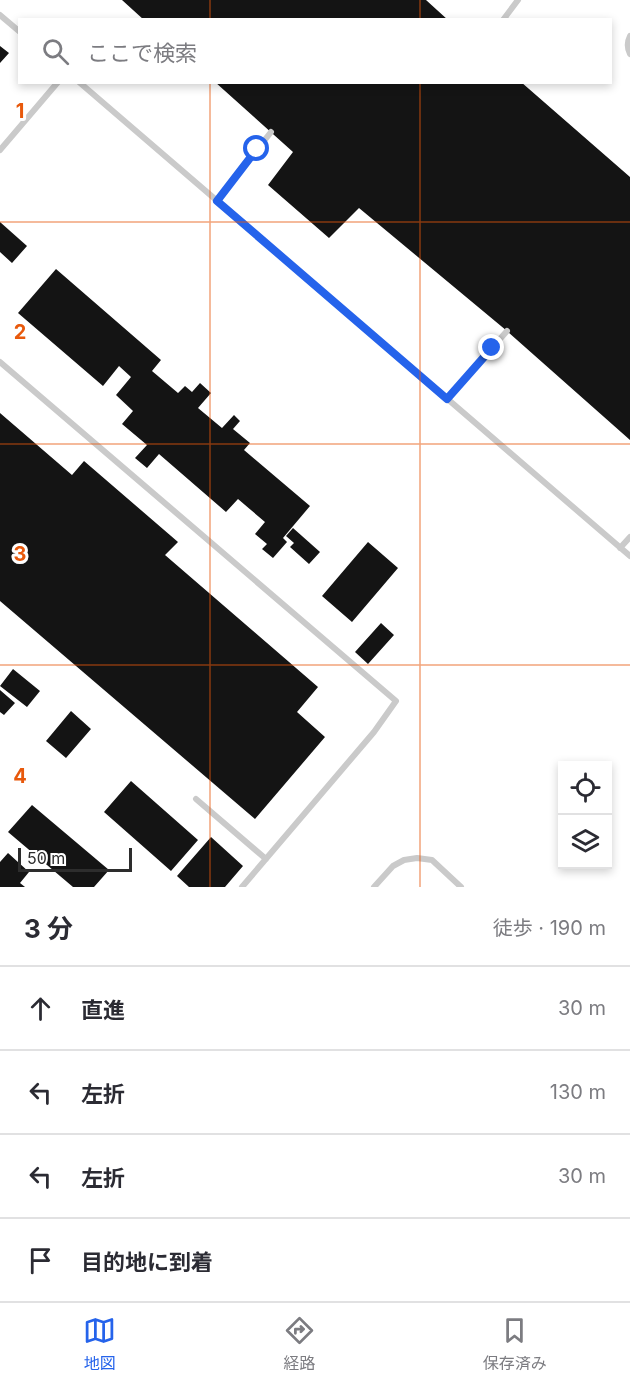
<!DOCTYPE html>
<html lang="ja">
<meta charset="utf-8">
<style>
body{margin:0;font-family:Inter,"Noto Sans JP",sans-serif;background:#f2f2f3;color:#2b2b33}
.controls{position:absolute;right:18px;bottom:18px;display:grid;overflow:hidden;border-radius:0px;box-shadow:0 3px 9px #0003}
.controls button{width:54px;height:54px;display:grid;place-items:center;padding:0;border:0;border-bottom:2px solid #e1e1e2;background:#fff;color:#2b2b33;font:30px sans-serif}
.scale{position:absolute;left:18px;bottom:15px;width:114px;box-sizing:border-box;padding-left:6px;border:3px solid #2d2d2d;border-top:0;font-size:16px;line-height:21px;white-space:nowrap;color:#2d2d2d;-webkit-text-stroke:4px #fff;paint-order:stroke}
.stop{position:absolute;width:18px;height:18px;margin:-14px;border:4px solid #2563eb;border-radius:50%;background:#fff}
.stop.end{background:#2563eb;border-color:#fff;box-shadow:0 2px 6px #0008}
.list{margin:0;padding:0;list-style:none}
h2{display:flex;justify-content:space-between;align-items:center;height:78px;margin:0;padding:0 24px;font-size:26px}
h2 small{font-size:20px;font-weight:400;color:#7c7c81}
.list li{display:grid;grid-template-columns:39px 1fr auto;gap:18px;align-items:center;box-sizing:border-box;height:84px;padding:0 24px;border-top:2px solid #e1e1e2}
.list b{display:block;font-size:22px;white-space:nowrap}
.list em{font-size:20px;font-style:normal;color:#7c7c81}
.icon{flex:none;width:33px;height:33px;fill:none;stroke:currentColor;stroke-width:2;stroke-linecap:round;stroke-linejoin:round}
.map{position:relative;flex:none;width:630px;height:887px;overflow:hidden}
.search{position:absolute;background:#fff;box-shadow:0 3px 9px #0003;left:18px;right:18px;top:18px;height:66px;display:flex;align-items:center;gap:15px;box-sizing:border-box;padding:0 21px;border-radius:0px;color:#7c7c81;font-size:22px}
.sheet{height:414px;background:#fff}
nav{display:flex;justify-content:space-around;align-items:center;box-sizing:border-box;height:84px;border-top:2px solid #e1e1e2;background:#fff;font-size:16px;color:#7c7c81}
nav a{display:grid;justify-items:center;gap:3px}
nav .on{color:#2563eb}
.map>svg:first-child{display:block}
.building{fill:#141414}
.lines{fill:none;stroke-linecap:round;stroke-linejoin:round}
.service{stroke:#cacaca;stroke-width:6}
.route{stroke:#2563eb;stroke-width:8}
.grid{fill:none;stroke:#e8590c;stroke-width:1.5;stroke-opacity:0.55}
.grid-label{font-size:20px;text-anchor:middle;font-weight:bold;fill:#e8590c;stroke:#fff;stroke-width:6;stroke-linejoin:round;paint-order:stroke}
</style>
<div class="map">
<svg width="630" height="887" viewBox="0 0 630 887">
<rect width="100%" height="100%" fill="#fff"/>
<!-- building -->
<path class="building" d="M122 0H426L448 20H144Z
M0 46 9 53 0 63Z
M215 82H521L630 177V440L507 331 359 208 329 238 268 185 293 152Z
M0 222 27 246 12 263 0 252Z
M56 269 161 360 152 371 178 393 185 386 192 392 200 383 211 393 198 408 222 428 234 415 240 421 233 429 250 443 244 450 310 506 283 538 287 542 273 558 262 549 267 544 255 534 265 522 238 499 226 512 159 454 147 468 135 458 147 445 122 424 133 411 116 395 131 377 119 366 103 386 18 313Z
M0 413 72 475 84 461 178 542 165 555 318 687 297 712 325 737 255 819 0 601Z
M293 528 320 552 309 564 290 547 294 543 286 536Z
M368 542 398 568 352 622 322 596Z
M381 623 394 635 368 664 355 652Z
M13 669 40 691 27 707 0 686Z
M0 690 15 703 4 715 0 712Z
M71 711 91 729 66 758 46 741Z
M131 781 198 840 171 871 104 812Z
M32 805 109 870 94 887H73L8 832Z
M211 837 243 866 225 887H189L177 876Z
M8 853 29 872 20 883 25 887H0V862Z"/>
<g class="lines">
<!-- service -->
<path class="service" d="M0 15 20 32
M503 20 518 0
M630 36C627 42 627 48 630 54
M79 82 630 556
M0 150 58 82
M217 201 271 132
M0 362 396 701 374 732 242 887
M447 399 507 331
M620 548 630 537
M196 799 266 859
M374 887 393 866 404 860 417 858 432 860 461 887"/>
</g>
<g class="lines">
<!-- route -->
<path class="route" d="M257 149 217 201 447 399 492 348"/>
</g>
<!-- grid -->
<path class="grid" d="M210 0V20M420 0V20M210 82V887M420 82V887M0 222H630M0 444H630M0 665H630"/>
<g class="grid-label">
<text x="20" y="118">1</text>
<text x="20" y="339">2</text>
<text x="20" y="561">3</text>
<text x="20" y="783">4</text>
</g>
</svg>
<div class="controls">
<button><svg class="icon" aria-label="locate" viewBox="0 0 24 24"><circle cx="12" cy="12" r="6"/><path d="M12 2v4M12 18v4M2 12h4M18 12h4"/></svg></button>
<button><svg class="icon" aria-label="layers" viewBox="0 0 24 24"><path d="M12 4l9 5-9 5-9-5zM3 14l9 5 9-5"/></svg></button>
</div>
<div class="scale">50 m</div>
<div class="stop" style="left:257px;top:149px"></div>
<div class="stop end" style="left:492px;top:348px"></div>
<div class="search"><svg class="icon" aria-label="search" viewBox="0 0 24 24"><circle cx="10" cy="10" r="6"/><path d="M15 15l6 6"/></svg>ここで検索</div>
</div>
<section class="sheet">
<h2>3 分<small>徒歩 · 190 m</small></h2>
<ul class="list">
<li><svg class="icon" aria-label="ahead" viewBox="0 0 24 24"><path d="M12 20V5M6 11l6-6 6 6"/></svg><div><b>直進</b></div><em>30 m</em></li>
<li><svg class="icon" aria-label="left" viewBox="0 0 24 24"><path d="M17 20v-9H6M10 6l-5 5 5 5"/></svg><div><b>左折</b></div><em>130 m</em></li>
<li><svg class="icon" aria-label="left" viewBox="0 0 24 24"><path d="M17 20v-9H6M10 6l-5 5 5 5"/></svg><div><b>左折</b></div><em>30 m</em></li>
<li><svg class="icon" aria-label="arrive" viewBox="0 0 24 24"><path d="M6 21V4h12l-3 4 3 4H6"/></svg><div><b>目的地に到着</b></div></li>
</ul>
</section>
<nav>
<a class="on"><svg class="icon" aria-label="map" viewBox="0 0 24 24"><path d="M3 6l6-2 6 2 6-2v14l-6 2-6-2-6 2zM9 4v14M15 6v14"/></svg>地図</a>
<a><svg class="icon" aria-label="directions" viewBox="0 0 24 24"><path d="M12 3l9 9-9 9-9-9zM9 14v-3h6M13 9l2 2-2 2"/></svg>経路</a>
<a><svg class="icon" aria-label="saved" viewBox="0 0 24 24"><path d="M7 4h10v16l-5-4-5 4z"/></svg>保存済み</a>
</nav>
